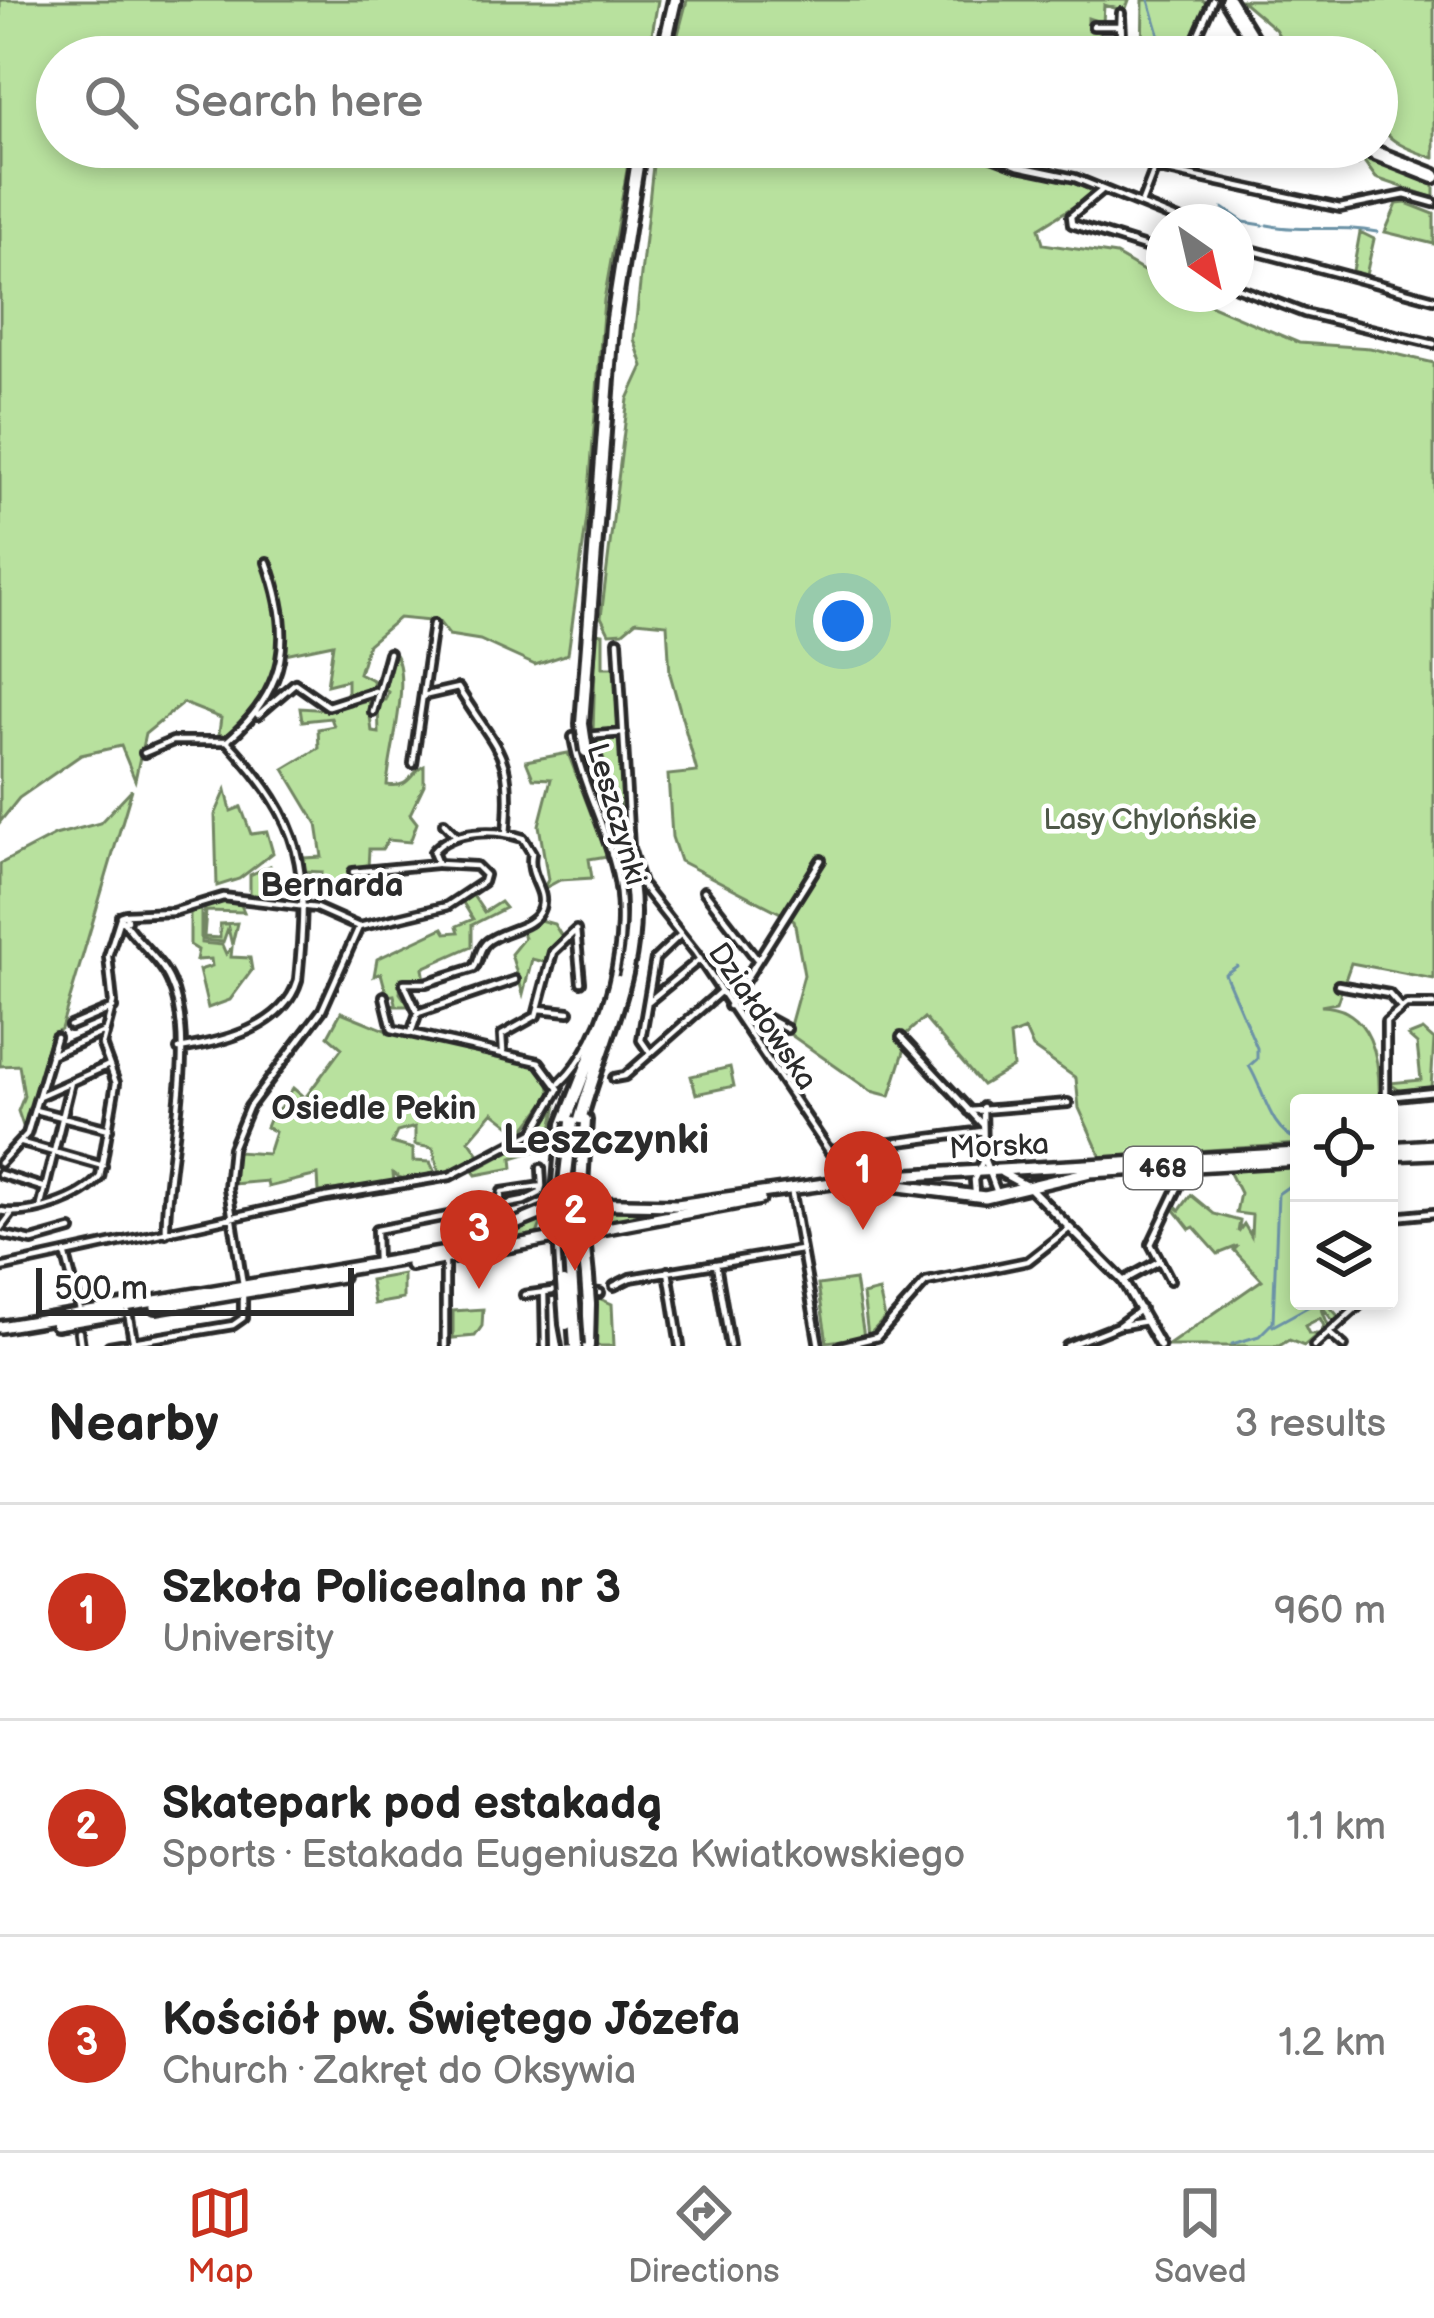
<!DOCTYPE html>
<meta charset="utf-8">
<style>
body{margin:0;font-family:"Balsamiq Sans",sans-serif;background:#f2f2f2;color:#222}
.controls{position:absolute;right:36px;bottom:36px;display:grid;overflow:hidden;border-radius:12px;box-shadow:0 6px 18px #0003}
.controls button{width:108px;height:108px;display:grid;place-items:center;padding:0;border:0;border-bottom:3px solid #e0e0e0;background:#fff;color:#222;font:60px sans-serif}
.compass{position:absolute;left:1146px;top:204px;width:108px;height:108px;border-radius:50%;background:#fff;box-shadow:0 6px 18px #0003;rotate:146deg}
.scale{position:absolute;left:36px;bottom:30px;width:318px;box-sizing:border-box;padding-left:12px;border:6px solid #2b2b2b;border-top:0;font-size:33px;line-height:42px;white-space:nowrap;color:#2b2b2b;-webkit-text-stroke:9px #fff;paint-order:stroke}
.you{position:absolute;left:843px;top:621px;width:42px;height:42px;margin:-30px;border:9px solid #fff;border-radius:50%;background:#1a73e8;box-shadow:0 0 0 18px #1a73e833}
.badge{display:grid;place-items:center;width:78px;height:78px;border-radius:50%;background:#c8321e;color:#fff;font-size:39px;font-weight:700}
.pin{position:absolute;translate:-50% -99px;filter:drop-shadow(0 3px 6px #0008)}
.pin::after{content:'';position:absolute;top:63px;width:42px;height:36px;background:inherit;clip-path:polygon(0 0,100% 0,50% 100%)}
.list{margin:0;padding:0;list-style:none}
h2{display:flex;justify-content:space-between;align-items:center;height:156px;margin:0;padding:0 48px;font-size:51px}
h2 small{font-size:39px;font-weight:400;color:#767676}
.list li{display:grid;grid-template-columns:78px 1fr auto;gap:36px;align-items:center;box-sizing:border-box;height:216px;padding:0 48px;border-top:3px solid #e0e0e0}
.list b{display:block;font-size:45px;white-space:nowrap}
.list p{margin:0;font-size:39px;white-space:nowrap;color:#767676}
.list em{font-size:39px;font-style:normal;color:#767676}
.icon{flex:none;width:66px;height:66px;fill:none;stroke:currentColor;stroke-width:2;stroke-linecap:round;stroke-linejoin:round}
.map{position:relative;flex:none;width:1434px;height:1346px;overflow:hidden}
.search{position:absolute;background:#fff;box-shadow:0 6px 18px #0003;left:36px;right:36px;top:36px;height:132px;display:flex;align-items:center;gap:30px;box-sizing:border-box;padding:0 42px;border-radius:66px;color:#767676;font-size:45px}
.sheet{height:804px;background:#fff}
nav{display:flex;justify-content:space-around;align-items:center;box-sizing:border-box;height:168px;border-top:3px solid #e0e0e0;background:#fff;font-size:33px;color:#767676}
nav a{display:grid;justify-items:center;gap:6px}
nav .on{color:#c8321e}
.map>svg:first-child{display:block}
.green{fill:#b8e19e;stroke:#728664;stroke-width:3}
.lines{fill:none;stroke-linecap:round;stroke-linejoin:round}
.stream{stroke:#6c93a7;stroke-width:3}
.minor-casing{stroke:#2b2b2b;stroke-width:14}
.tertiary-casing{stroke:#2b2b2b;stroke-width:15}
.primary-casing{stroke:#2b2b2b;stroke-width:18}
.trunk-casing{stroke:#2b2b2b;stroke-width:20}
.motorway-casing{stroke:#2b2b2b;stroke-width:21}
.minor{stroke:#fff;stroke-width:4.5}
.tertiary{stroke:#fff;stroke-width:6}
.primary{stroke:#fff;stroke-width:9}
.trunk{stroke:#fff;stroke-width:10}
.motorway{stroke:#fff;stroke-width:12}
.trunk-bridge-casing{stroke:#2b2b2b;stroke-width:20;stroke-linecap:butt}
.trunk-bridge{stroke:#fff;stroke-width:10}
.labels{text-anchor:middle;stroke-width:9;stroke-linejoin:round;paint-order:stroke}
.shield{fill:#fff;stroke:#6b6b6b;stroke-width:3}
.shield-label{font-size:27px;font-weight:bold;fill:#2b2b2b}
.street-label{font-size:30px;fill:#2b2b2b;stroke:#fff}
.park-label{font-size:30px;fill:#4e5848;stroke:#fff}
.neighbourhood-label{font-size:33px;font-weight:bold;fill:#2b2b2b;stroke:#fff}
.district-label{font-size:42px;font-weight:bold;fill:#2b2b2b;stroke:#fff}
</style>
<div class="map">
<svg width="1434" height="1346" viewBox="0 0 1434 1346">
<rect width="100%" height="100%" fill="#fff"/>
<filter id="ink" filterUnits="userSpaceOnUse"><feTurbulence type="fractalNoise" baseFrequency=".00833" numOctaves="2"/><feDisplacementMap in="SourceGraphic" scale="24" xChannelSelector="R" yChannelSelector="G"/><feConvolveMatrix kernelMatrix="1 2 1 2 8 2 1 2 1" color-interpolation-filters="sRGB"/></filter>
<g filter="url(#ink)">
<!-- green -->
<path class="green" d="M0 0H658L648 57H57V147H631L604 300 587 517 568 654 535 665 480 640 449 635 439 622 399 618 368 644 359 673 374 681 371 689 347 698V680L327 685 333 644 285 654 281 645C278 683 255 713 229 739L219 733 221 718 183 703 145 734 135 780 121 746 81 755 19 798 0 822Z
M687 0H1129L1125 11 1104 5 1103 23 1088 18V28L1099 29V41H1080L1070 57H672Z
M1143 0H1203L1207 5 1184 57H1142Z
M1241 0H1434V158C1366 136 1377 122 1377 57H1292L1275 29Z
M655 147H960C1005 164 1053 171 1095 193L1039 228 1043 244 1116 255 1164 283V294H1184L1299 343 1370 348 1434 363V979L1351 963 1337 1003 1321 1006C1372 1007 1381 1061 1379 1103H1299V1144L1101 1157 1079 1108 1076 1078 1033 1048 1025 1030 1010 1036 1013 1067 982 1085 924 1018 903 1037 907 1042 890 1096 871 1091 788 1033 804 975 794 920 680 861 672 837 668 775 697 772 670 674 667 624 636 621 623 632 609 633 601 617 628 399 643 366 634 339Z
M1290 147H1341L1434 185V198L1376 178 1363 160 1303 154Z
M1406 203 1434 214V244L1385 232 1397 204Z
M1360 232 1374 239 1366 275 1353 271Z
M596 633 603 634V667H618V731L593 732Z
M394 653C412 677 389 753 387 785 411 789 409 773 424 766V785L410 814 417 823 410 842 388 840 382 849H369L368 867H350L344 894 322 885V872L304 871V858L322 857 317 824 284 769 319 748 318 729 334 726 331 718 302 721 300 708 330 710 368 700 372 732 379 733 378 701 385 700 388 692 380 686Z
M593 738H621L627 846Z
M568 753 607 856 589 859 592 878 560 880 543 889 548 880 539 825 551 779 533 778 526 761Z
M132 789 61 1029 51 1034 24 1129 18 1111 24 1096 19 1065 0 1066V864L55 835 100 823Z
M226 790 231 811 241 807 251 834 267 832 273 853 239 879 217 886 215 815Z
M270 866 273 882 267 883 265 900 250 899V875Z
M472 894 484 912 500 902 505 908 472 925V946L423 968 425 981 402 980 400 993 409 1006H390L396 1003 394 995 387 996 381 973 374 976 377 959 443 928 446 933 459 932 457 926 473 919 462 901Z
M221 901 241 905 244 912 206 911 204 937 220 938V924L237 923 232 945 228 928 223 942 202 940 205 906Z
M201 907V943L222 945 226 954 232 947 231 957 250 958 252 970 230 1000 208 1008 199 970 212 966 211 959 196 960 198 950 190 945V912Z
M536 919 554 924 562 937 548 963 532 959 523 994 511 954 524 938 522 932Z
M341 1012 390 1032 528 1059C542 1066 558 1079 555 1097L548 1079 551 1095 521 1134 493 1112 469 1140 482 1159 439 1174 433 1148 415 1145V1127L397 1132 392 1143 413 1149V1161L430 1162 436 1175 403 1180 393 1173 394 1181 319 1192 318 1175 268 1187 267 1181 232 1184 236 1152 268 1154 275 1132 266 1127 274 1108 279 1110 293 1088 305 1098 342 1048 328 1036Z
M1423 1030 1434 1040 1431 1088 1400 1091 1389 1083 1421 1080 1417 1044 1408 1036Z
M730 1067 734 1086 696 1094 691 1076Z
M556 1110 548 1147 512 1158 513 1168 476 1175 473 1171 525 1143Z
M1299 1167V1301H1325L1338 1316 1333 1321 1320 1304 1328 1325 1320 1333 1324 1326 1320 1318 1305 1326 1309 1334H1318L1304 1346 1289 1340 1279 1346H1167L1262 1280 1234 1250 1238 1246 1218 1254 1194 1227 1190 1229 1171 1205 1179 1190 1173 1204 1180 1210 1191 1195 1214 1214 1240 1221 1238 1232 1244 1224 1251 1236 1252 1215 1236 1213 1240 1193 1229 1171Z
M595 1207 681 1210 597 1224Z
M544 1216 537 1234 464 1252Z
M403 1274V1299L374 1304 370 1280Z
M855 1280 864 1337 827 1342 818 1285Z
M879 1291 885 1318 868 1336 863 1295Z
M594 1296 612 1304 614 1346H593Z
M483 1309 482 1326 475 1336 453 1338V1311Z"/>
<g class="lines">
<!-- stream -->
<path class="stream" d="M1149 0 1161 41 1157 57
M1223 208 1244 222 1263 225
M1267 225C1304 233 1339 224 1377 232
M1237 966 1225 974 1257 1048V1059L1249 1066C1265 1091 1268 1129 1299 1141
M1368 1096 1369 1103
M1376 1103 1379 1100
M1273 1326 1313 1304
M1232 1344 1259 1336 1273 1322 1278 1194 1299 1179"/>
<defs>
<path id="minor" d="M1121 17 1123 57
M1093 26H1119
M1225 52 1226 57
M1119 57 1121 13
M1188 57 1213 0
M968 147 1018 166 1075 178 1184 222
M1287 147 1304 155 1356 159
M1154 168 1340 208 1405 195 1434 203
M1101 191 1071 216 1072 224 1164 253
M1141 204 1163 147
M1236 246 1434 299
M1236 287 1304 313 1434 344
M618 641 630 848 641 884 695 952 848 1179
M423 696 458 688C499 754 514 752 506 834
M373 712 389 653
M258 715 295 683 328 706 375 691
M144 753 173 741H227
M413 764 433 624
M444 823 456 836
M353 872 436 864
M704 891 756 958
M126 914 173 912 223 897 316 908 359 927 447 906 483 882 485 875 476 866 438 864 433 852C451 829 496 829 523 838L532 853C527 878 547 889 541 908 534 930 501 929 486 943 478 951 480 960 474 968L426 983H404L418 1013
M126 914 127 920 122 921 120 916Z
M124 922C137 942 161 960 170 981 200 1045 164 1165 166 1233
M1338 985 1389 994 1401 1008
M649 1001 700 959
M735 1001 787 1029
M729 1006 821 860
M539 1009 569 1012
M418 1013 515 980
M70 1026 113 1008
M411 1033 418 1013
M901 1037 983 1125
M179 1049C222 1042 284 1028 298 980 309 868 305 825 227 741 288 689 294 636 267 562
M503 1051 502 1035 536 1016 553 952 576 930 581 982
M650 1053 641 1040 655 959 679 936
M50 1055 104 1032
M614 1078 625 1076 720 992
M560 1083C609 1037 632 936 616 871 606 826 581 783 573 737L624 733
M39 1096 109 1065
M1386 1097 1434 1092
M1386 1103V1022L1406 1005H1434
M35 1110 109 1129
M969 1111 1068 1103
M22 1143 103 1166
M831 1151 983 1131
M984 1158 996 1190
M0 1163 27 1134 56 1037
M541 1168 542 1186
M0 1174 45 1188
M975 1192 974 1180 984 1158 983 1107
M792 1194 819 1346
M41 1205 71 1082
M0 1211C29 1217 81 1200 100 1177L116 1083 102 1045 113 1003 108 956 120 918
M1394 1217 1434 1213
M0 1229 12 1213
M0 1234 32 1241 71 1230
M66 1256 81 1314
M1389 1256 1394 1217 1389 1154
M445 1257V1346
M377 1264 376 1230 524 1201 540 1193 542 1186 502 1192 499 1206
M716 1264 730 1346
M0 1268 326 1197 450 1176 534 1132 559 1089 539 1062 392 1029 384 996
M668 1271 680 1346
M1170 1280 1151 1244 1182 1179
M1123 1281 1159 1261
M243 1285 228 1188 232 1148 249 1107 322 1010 359 927
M614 1286 630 1278 801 1250
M576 1291 600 1293
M544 1292 545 1346
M524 1295 559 1290
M128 1312 134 1346
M1123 1325 1146 1321
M79 1332 81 1346
M1329 1333 1344 1346
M109 1346 233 1325 243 1318V1297
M840 1346 877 1337 926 1282 1028 1261 1070 1228
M1067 1346 1118 1326 1141 1309
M1314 1346 1364 1301"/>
<path id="tertiary" d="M1002 1173 1030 1188 1123 1281 1160 1346"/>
<path id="primary" d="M1389 1148 1434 1145
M1389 1155 1434 1153
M847 1186 884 1184 985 1197 1090 1172 1299 1160
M575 1203 677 1205 874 1177 1299 1153
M411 1265 760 1199
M156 1307 341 1276
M56 1324 122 1313
M0 1327 447 1252 559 1206"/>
<path id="trunk" d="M662 57 675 0
M582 724 612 325 640 147
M606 1027 618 981
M579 1124C600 1043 643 970 631 882 625 837 602 794 592 750
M580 1202 585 1120
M557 1206 564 1124 604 1022
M582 1229 587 1277
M560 1233 563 1283
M566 1324 570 1346
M588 1346 589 1304"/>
<path id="motorway" d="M1228 0 1263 57
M1360 147 1434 176"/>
</defs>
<!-- minor casing -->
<use href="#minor" class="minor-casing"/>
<!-- tertiary casing -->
<use href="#tertiary" class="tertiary-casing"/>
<!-- primary casing -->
<use href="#primary" class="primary-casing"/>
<!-- trunk casing -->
<use href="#trunk" class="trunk-casing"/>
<!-- motorway casing -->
<use href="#motorway" class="motorway-casing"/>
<!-- minor -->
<use href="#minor" class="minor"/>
<!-- tertiary -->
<use href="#tertiary" class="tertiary"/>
<!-- primary -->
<use href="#primary" class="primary"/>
<!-- trunk -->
<use href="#trunk" class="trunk"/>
<!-- motorway -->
<use href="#motorway" class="motorway"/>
<defs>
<path id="trunk-bridge" d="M582 724 586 751
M572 1122 565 1183 576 1346
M587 1277 589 1304
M563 1283 566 1324"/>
</defs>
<!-- trunk-bridge casing -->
<use href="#trunk-bridge" class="trunk-bridge-casing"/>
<!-- trunk-bridge -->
<use href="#trunk-bridge" class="trunk-bridge"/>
</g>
</g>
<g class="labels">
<!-- shield labels -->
<rect class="shield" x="1124" y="1147" width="78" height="42" rx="9"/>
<g class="shield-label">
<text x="1163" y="1177">468</text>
</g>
<!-- street labels -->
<g class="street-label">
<text transform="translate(617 814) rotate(74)" y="10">Leszczynki</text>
<text transform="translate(763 1016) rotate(56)" y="10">Działdowska</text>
<text transform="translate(999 1146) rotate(-3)" y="10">Morska</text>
</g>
<!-- park labels -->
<g class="park-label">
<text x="1150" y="829">Lasy Chylońskie</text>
</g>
<!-- neighbourhood labels -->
<g class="neighbourhood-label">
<text x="332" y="896">Bernarda</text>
<text x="374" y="1119">Osiedle Pekin</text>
</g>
<!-- district labels -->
<g class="district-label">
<text x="606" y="1153">Leszczynki</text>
</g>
</g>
</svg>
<div class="controls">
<button><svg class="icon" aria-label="locate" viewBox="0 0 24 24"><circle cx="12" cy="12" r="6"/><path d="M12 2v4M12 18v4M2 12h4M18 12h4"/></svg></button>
<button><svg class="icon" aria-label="layers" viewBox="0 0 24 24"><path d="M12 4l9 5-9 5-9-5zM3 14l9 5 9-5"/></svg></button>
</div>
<svg class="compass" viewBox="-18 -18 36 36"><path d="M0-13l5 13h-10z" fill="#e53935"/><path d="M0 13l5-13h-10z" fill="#767676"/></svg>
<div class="scale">500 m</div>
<div class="you"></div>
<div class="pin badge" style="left:863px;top:1230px">1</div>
<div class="pin badge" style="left:575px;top:1271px">2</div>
<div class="pin badge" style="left:479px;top:1289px">3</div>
<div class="search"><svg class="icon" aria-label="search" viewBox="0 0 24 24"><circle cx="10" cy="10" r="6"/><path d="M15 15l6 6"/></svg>Search here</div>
</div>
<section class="sheet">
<h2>Nearby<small>3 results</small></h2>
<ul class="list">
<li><span class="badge">1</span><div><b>Szkoła Policealna nr 3</b><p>University</p></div><em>960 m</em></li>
<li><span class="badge">2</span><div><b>Skatepark pod estakadą</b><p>Sports · Estakada Eugeniusza Kwiatkowskiego</p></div><em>1.1 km</em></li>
<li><span class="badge">3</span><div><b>Kościół pw. Świętego Józefa</b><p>Church · Zakręt do Oksywia</p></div><em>1.2 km</em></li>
</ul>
</section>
<nav>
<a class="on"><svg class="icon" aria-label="map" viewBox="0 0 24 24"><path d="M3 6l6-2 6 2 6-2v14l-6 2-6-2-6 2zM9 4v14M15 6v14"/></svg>Map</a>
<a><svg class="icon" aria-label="directions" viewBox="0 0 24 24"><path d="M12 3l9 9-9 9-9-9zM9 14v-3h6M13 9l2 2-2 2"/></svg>Directions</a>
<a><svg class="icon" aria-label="saved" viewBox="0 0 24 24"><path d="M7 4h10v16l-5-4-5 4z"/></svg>Saved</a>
</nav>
